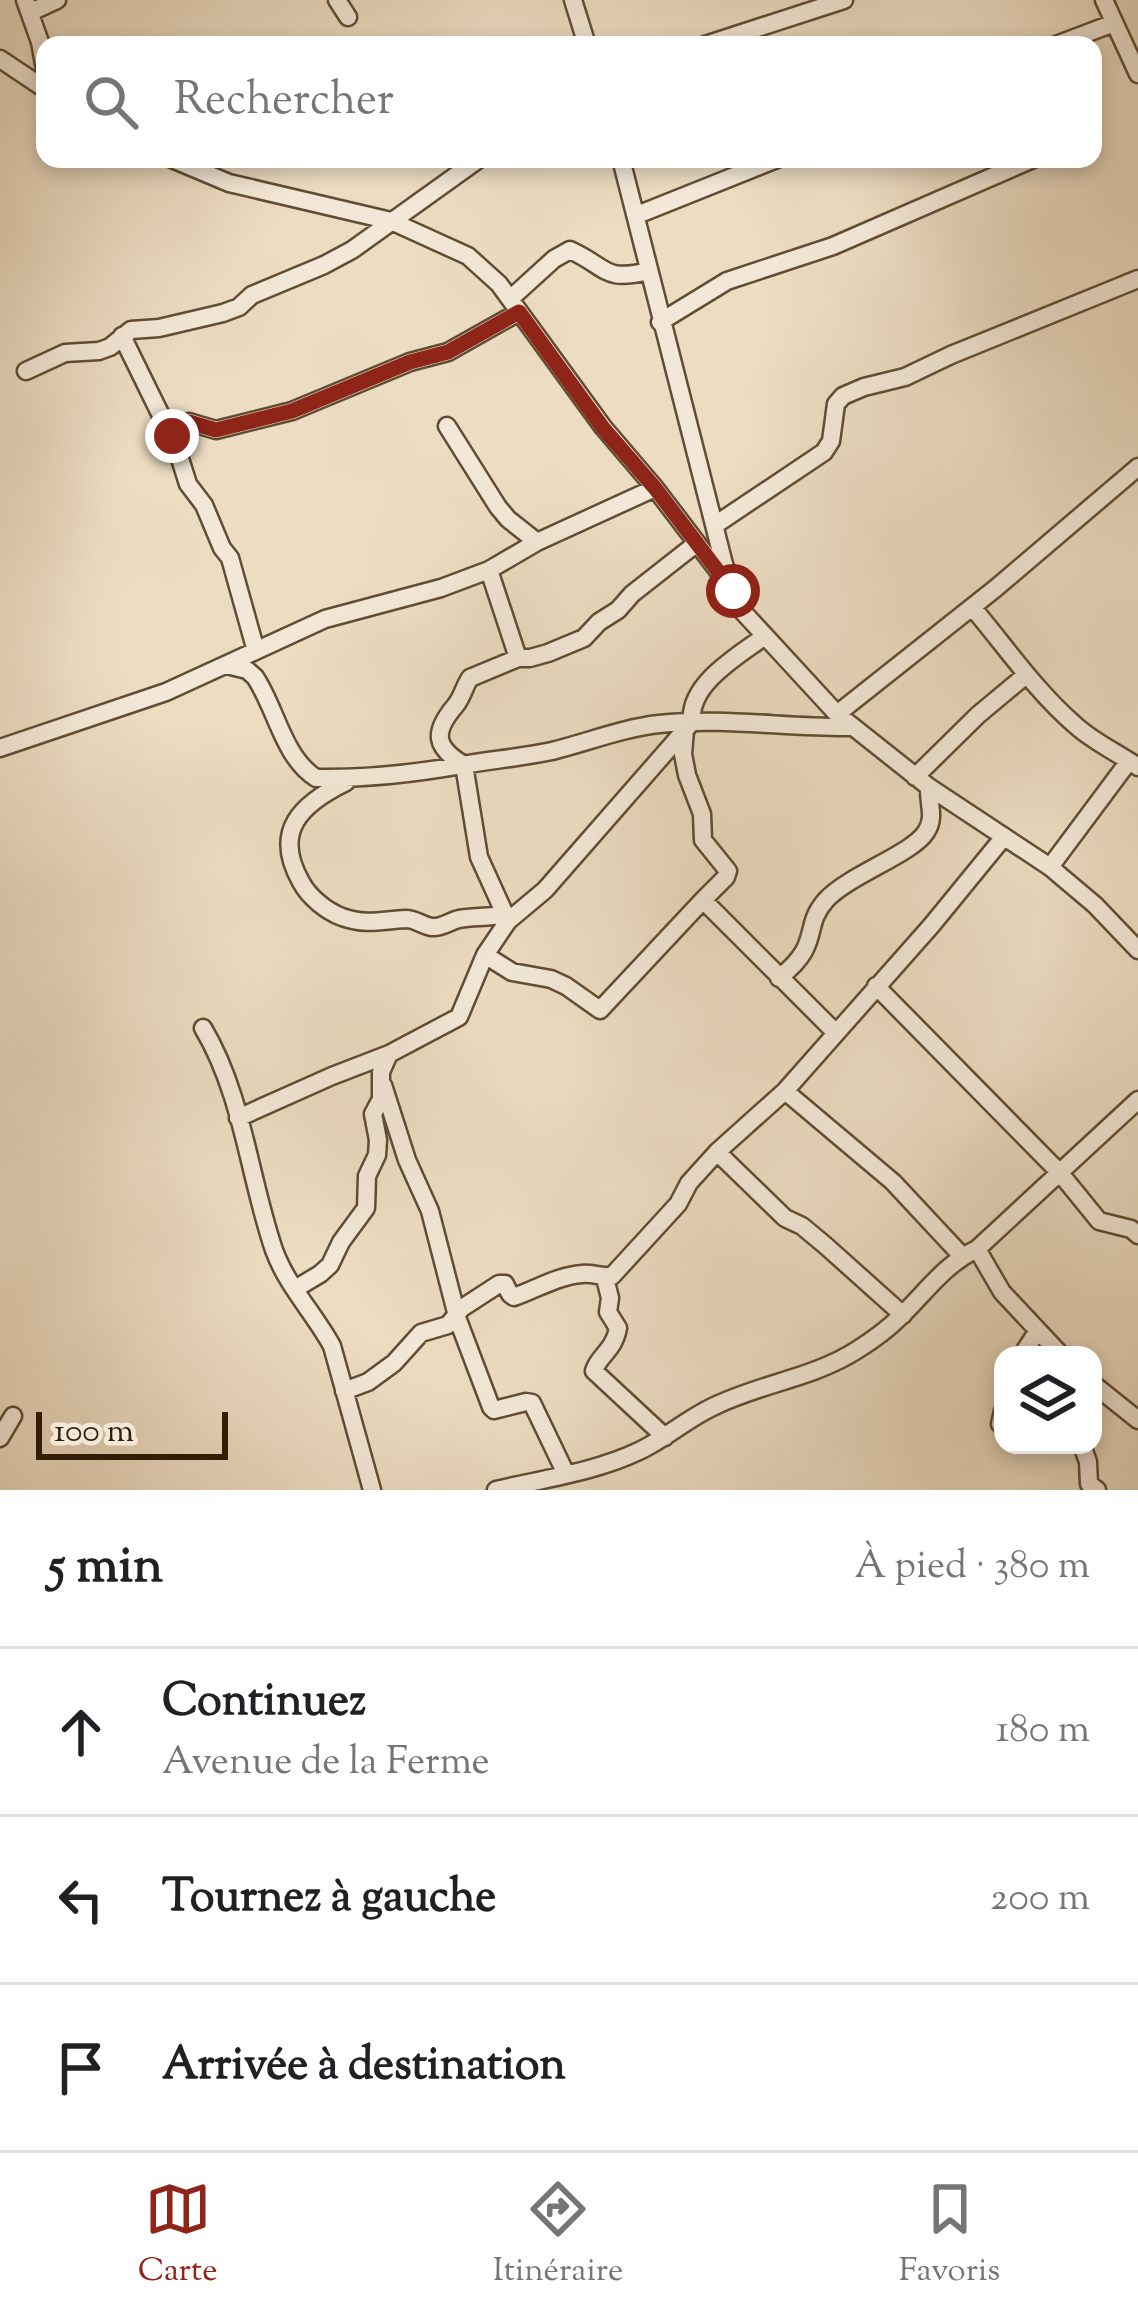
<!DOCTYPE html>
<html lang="fr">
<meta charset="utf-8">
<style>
body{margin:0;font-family:"Sorts Mill Goudy",serif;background:#f6f6f6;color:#202124}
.controls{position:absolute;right:36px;bottom:36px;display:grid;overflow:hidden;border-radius:24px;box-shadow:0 6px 18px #0003}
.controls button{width:108px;height:108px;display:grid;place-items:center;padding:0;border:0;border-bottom:3px solid #e0e0e0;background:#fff;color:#202124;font:60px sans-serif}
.scale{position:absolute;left:36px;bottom:30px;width:192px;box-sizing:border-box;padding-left:12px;border:6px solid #321d05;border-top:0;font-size:33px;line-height:42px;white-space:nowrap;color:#321d05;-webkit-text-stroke:9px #f3e8d7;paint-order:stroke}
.stop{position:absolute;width:36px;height:36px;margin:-27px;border:9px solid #8f2418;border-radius:50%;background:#fff}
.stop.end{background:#8f2418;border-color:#fff;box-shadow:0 3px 12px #0008}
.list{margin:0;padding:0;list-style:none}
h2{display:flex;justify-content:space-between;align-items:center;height:156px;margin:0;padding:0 48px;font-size:51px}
h2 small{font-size:39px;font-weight:400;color:#757577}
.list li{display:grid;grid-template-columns:78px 1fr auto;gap:36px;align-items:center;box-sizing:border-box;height:168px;padding:0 48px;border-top:3px solid #e0e0e0}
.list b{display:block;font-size:45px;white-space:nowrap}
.list p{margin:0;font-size:39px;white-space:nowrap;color:#757577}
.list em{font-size:39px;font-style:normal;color:#757577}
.icon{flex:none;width:66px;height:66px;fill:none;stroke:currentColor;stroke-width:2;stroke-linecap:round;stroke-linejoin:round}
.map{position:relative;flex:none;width:1138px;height:1490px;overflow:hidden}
.search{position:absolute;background:#fff;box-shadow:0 6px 18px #0003;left:36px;right:36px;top:36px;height:132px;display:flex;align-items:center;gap:30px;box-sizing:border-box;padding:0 42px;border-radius:24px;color:#757577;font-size:45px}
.sheet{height:660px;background:#fff}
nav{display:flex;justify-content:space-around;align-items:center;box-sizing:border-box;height:168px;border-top:3px solid #e0e0e0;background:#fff;font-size:33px;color:#757577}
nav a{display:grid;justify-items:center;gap:6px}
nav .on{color:#8f2418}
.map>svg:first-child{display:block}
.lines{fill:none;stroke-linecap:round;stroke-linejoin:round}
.minor-casing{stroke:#604d34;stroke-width:21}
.minor{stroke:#f3e8d7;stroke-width:16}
.route{stroke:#8f2418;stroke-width:15}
</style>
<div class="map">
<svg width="1138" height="1490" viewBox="0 0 1138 1490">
<rect width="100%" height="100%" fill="#ecdcc2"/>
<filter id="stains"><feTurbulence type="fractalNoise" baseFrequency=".00167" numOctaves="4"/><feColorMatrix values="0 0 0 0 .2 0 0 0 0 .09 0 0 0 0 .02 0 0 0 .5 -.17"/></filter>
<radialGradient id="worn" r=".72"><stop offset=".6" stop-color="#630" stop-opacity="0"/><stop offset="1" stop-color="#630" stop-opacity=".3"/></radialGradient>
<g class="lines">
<defs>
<path id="minor" d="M25 0 40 42 45 69
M337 0 348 17
M573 0 587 45
M1104 0 1138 74
M31 12 57 0
M705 45 844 0
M1056 45 1114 23
M0 59 45 89
M172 159 229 183 391 221 468 256 499 284 603 427 655 488 725 580
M621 159 724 564 743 612 837 714 929 787 1050 867 1095 905 1138 950
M637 215 777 159
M510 299 554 259 570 250C609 268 603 282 649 271
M660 322 727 281 833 246 1033 159
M122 336 176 446 188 484 204 505 222 548 230 558 256 651
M26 371 65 353 99 351 110 347 131 330 159 328 223 313 239 307 252 295 324 265 352 250 479 159
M447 426 498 507 508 519 537 542
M172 436 178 426 189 422 216 430 292 411 410 362 448 352 519 312
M715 525 824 452 831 441 836 404 843 396 864 387 905 377 951 355 1138 279
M489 570 518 658
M972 607C1006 647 1035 690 1074 724 1093 742 1117 752 1138 767
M227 665 247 670 255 677C276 708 283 757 316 778 367 779 412 774 462 765 492 760 523 757 552 751 588 742 623 728 659 724 724 717 787 728 851 727
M837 714 996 588 1138 467
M685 730 683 754 687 775 702 814 703 840 728 871 726 877 703 900
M0 748 166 692 325 619 441 588 489 570 537 542 655 488
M915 777 978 715 1026 675
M346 782C301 804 272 831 301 882 309 897 326 911 342 917 368 926 382 920 406 919 416 919 423 926 432 927 442 928 450 921 459 919 474 916 489 918 505 914
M1050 867 1129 761
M508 921 479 857 464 765C434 747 433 732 455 706 462 698 464 687 470 678L518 658H530L548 653 584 638 599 622 618 610 632 594 697 543
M485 955 512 972 551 979 566 986 600 1010 703 900 836 1033
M779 978C789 970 798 962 804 951 814 933 809 919 826 900 849 875 912 854 926 832 936 817 928 804 929 787
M876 986 1060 1173 1099 1221 1131 1229 1138 1235
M203 1028C243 1095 249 1177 274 1250 287 1286 314 1313 332 1346L372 1490
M383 1085 407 1160 430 1211 458 1320 491 1407 494 1410 526 1402 532 1403 566 1474
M785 1091 893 1182 962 1256
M238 1118 332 1076 389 1054 459 1017 485 955 508 921 545 890 692 722C688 684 738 656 765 636
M717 1152 785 1218 802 1226 826 1246 903 1315
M977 1249 1002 1292 1061 1355
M605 1278 610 1298 608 1312 618 1328C614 1351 598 1356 594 1371L665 1437
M295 1289 320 1274 330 1265 341 1242 366 1208 367 1176 377 1155 378 1140 373 1114 381 1099V1072L389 1054
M1022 1355 1033 1338
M1093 1384 1138 1420
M344 1391 368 1382 394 1363 421 1333 448 1325 462 1308 499 1284H505L510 1294 514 1297C537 1289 557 1276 582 1274 593 1273 602 1277 612 1276L678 1204 689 1183 717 1152 785 1091 931 926 1003 838
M1000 1424 1003 1411
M0 1438 13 1416
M1082 1445 1088 1462 1089 1484 1097 1490
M496 1490C543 1479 595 1472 639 1451 667 1438 690 1416 719 1404 764 1383 815 1377 857 1350 873 1340 888 1329 901 1316 926 1292 945 1264 977 1249L1138 1100"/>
</defs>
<!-- minor casing -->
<use href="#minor" class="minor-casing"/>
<!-- minor -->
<use href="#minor" class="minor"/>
</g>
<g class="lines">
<!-- route -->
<path class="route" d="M172 436 178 426 189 422 216 430 292 411 410 362 448 352 519 312 603 428 655 488 733 591"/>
</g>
<rect width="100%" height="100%" filter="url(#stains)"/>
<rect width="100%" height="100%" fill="url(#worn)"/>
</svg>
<div class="controls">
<button><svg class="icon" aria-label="layers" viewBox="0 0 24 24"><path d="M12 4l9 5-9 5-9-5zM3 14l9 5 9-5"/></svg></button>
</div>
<div class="scale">100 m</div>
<div class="stop" style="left:733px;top:591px"></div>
<div class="stop end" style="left:172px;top:436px"></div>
<div class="search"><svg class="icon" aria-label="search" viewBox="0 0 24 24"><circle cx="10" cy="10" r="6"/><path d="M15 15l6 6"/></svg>Rechercher</div>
</div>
<section class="sheet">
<h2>5 min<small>À pied · 380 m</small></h2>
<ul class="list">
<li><svg class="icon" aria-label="ahead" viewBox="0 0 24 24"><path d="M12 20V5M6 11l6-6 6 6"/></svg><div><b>Continuez</b><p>Avenue de la Ferme</p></div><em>180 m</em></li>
<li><svg class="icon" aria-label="left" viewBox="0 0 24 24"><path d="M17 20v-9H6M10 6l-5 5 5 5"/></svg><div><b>Tournez à gauche</b></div><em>200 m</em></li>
<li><svg class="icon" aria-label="arrive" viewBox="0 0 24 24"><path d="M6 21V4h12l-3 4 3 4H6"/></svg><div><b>Arrivée à destination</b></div></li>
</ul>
</section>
<nav>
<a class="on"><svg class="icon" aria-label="map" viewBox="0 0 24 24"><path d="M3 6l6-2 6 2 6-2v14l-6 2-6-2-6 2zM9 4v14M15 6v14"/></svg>Carte</a>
<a><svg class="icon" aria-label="directions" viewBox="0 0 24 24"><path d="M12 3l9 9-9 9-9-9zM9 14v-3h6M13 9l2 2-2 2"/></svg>Itinéraire</a>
<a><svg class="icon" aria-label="saved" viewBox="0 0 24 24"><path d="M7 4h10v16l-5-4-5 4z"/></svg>Favoris</a>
</nav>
